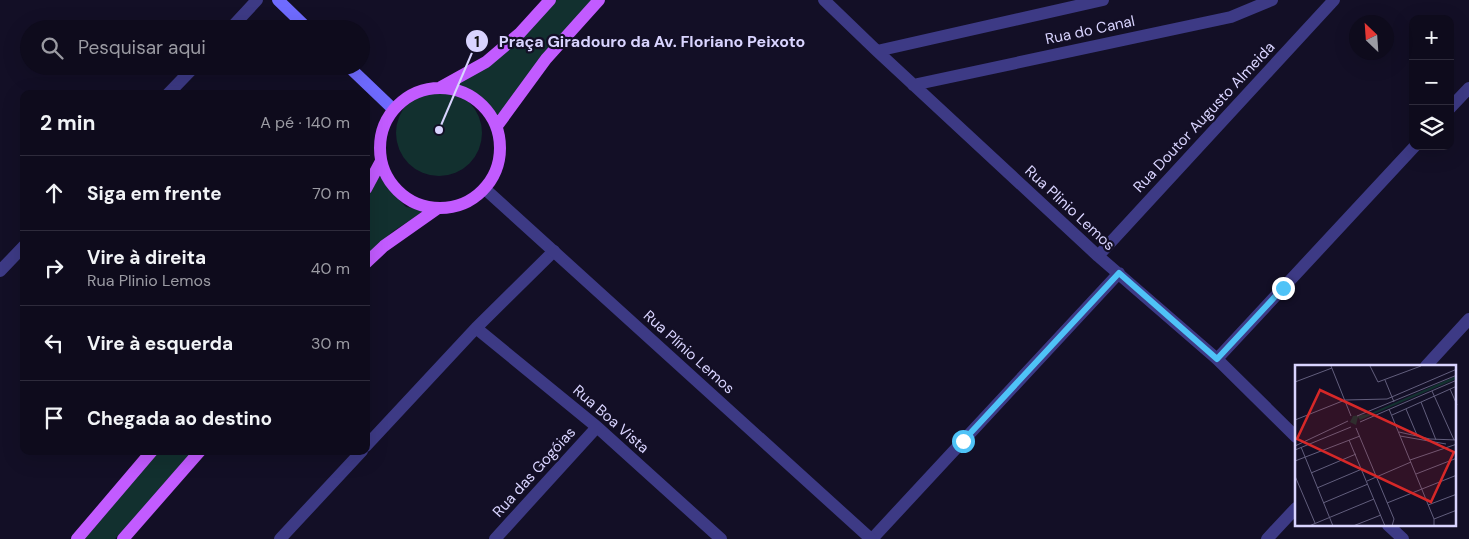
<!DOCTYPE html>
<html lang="pt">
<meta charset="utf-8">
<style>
body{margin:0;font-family:"DM Sans",sans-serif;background:#1c1929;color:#f1f3f6}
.controls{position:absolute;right:15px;top:15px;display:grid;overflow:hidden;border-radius:10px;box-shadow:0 5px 20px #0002}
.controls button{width:45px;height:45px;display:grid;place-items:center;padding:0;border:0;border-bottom:1px solid #2e2b3b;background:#0e0b1c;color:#f1f3f6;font:25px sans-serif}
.compass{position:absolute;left:1349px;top:15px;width:45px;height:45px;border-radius:50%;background:#0e0b1c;box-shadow:0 5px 20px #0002;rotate:335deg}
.stop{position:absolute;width:15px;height:15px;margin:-11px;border:4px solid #4fc3f7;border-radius:50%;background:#fff}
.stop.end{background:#4fc3f7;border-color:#fff;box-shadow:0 1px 5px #0008}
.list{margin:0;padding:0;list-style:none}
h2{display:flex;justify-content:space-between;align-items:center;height:65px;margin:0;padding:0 20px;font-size:21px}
h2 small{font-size:16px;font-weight:400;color:#9b9ba3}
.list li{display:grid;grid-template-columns:32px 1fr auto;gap:15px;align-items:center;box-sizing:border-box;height:75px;padding:0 20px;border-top:1px solid #2e2b3b}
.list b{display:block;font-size:19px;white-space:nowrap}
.list p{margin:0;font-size:16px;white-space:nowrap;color:#9b9ba3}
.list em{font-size:16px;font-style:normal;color:#9b9ba3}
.icon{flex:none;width:28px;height:28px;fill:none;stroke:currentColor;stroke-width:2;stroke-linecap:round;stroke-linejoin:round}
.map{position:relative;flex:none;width:1469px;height:539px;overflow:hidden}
.search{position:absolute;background:#0e0b1c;box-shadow:0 5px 20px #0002;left:20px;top:20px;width:350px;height:55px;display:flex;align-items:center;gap:12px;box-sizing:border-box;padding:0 18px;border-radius:28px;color:#9b9ba3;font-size:19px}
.panel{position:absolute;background:#0e0b1c;box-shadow:0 5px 20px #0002;left:20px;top:90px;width:350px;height:365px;border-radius:10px}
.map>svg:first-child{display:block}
.green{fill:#12302f}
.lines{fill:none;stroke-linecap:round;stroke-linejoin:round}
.minor{stroke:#3d3a85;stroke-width:12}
.tertiary{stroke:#3d3a85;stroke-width:12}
.secondary{stroke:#6f6bff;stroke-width:12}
.primary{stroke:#c25bff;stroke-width:12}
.route{stroke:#4fc3f7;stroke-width:6}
.labels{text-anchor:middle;stroke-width:4.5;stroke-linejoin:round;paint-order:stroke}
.street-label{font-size:15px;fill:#d9d4ff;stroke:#130f26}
.inset-road{fill:none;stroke:#625e7d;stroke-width:1}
.view{fill:#d62828;fill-opacity:0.15;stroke:#d62828;stroke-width:2.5}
.inset-edge{fill:none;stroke:#d9d4ff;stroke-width:2.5}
.leader{fill:none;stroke:#d9d4ff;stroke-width:2}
.callout-dot{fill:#d9d4ff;stroke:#130f26;stroke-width:2}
.mark-label{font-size:15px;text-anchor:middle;font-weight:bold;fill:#111}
.callout-label{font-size:16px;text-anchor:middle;font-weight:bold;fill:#d9d4ff;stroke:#130f26;stroke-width:4.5;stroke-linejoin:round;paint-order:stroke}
</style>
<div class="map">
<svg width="1469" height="539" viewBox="0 0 1469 539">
<rect width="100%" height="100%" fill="#130f26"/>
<!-- green -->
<path class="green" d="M556 0H594L496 118C485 97 474 93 453 85Z
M396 133a43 43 0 1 1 86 0a43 43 0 1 1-86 0Z
M381 174 390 190 406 207 426 210 392 232 366 258V200Z
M151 451H193L115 539H73Z"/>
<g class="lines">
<!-- minor -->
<path class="minor" d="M824 0 877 51 1098 256 1217 359 1296 437
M230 29 257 0
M877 51 1103 0
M913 85 1231 17 1272 0
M168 94 195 66
M1450 108 1469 88
M1098 256 1334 0
M0 271 24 246
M476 328 597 427 721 539
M1217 359 1415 146
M1426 366 1469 319
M366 446 476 328 554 251
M1388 525 1403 539
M280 539 362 451
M495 539 597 427
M872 539 1119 273
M1267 539 1296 508"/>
<!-- tertiary -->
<path class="tertiary" d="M485 189 871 539"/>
<!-- secondary -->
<path class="secondary" d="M278 0 308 29
M348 66 393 109"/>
<!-- primary -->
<path class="primary" d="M441 87 486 62 520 33 550 0
M380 148a60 60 0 1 1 120 0a60 60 0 1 1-120 0Z
M497 126 546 59 599 0
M366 189 381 161
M366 263 384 246 438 208
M77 539 152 451
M123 539 200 451"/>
</g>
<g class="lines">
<!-- route -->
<path class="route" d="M963 441 1119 273 1217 359 1283 288"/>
</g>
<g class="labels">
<!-- street labels -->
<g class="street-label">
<text transform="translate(1090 30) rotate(-12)" y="5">Rua do Canal</text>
<text transform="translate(1204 117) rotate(-47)" y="5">Rua Doutor Augusto Almeida</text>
<text transform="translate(1070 208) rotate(43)" y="5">Rua Plinio Lemos</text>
<text transform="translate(689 352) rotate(42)" y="5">Rua Plínio Lemos</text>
<text transform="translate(611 419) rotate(41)" y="5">Rua Boa Vista</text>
<text transform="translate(534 472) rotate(-48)" y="5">Rua das Gogóias</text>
</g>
</g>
<!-- overview -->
<g transform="translate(1295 365)">
<rect width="161" height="161" fill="#130f26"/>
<path d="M161 11V14L65 55 63 52 61 60 55 57 58 51 74 49Z" fill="#12302f"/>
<path class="inset-road" d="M36 1 56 51M75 1 83 17 126 1M90 15 99 37M0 17 37 3M155 24 162 40M137 26 159 75M126 37 141 75M94 44 139 154V161M111 44 122 70M97 50 162 21M62 51 162 10M0 55 50 35 92 34 162 4M65 57 162 15M61 63 99 154 97 161M104 67 135 74 162 75M105 71 151 79M54 75 90 161M0 81 53 56M6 82 38 161M0 85 56 62M115 95 162 79M0 96 65 71M16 108 61 89M121 109 162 93M0 111 20 158M72 116 116 97M22 123 67 104M28 138 73 119M92 138 162 110M133 140 162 129M139 154 162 145M14 161 79 134M58 161 86 150"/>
<path class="view" d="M25 25 159 87 136 137 2 74Z"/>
<rect width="161" height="161" class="inset-edge"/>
</g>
<!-- callouts -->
<path class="leader" d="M439 130L477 41"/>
<g class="callout-dot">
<circle cx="439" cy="130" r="5"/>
<circle cx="477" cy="41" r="12"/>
</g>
<g class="mark-label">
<text x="477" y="47">1</text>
</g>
<g class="callout-label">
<text x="652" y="47">Praça Giradouro da Av. Floriano Peixoto</text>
</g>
</svg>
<div class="controls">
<button>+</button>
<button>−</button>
<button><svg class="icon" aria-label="layers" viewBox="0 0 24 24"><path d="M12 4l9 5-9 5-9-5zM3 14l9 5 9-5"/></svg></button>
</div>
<svg class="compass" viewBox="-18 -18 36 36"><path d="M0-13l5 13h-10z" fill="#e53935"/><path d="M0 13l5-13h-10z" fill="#9b9ba3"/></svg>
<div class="stop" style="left:963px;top:441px"></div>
<div class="stop end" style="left:1283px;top:288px"></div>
<div class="search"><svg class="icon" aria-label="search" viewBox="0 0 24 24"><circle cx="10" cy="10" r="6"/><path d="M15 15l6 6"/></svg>Pesquisar aqui</div>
<section class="panel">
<h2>2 min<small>A pé · 140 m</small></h2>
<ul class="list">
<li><svg class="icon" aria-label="ahead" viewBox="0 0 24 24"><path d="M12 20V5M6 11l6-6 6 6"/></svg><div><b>Siga em frente</b></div><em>70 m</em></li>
<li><svg class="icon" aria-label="right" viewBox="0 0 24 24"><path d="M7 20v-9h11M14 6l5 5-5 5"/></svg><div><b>Vire à direita</b><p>Rua Plinio Lemos</p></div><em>40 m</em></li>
<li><svg class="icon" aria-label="left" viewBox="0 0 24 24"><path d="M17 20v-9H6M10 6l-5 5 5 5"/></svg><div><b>Vire à esquerda</b></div><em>30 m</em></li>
<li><svg class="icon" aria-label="arrive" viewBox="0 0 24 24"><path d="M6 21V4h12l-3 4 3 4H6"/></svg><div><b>Chegada ao destino</b></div></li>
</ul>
</section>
</div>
